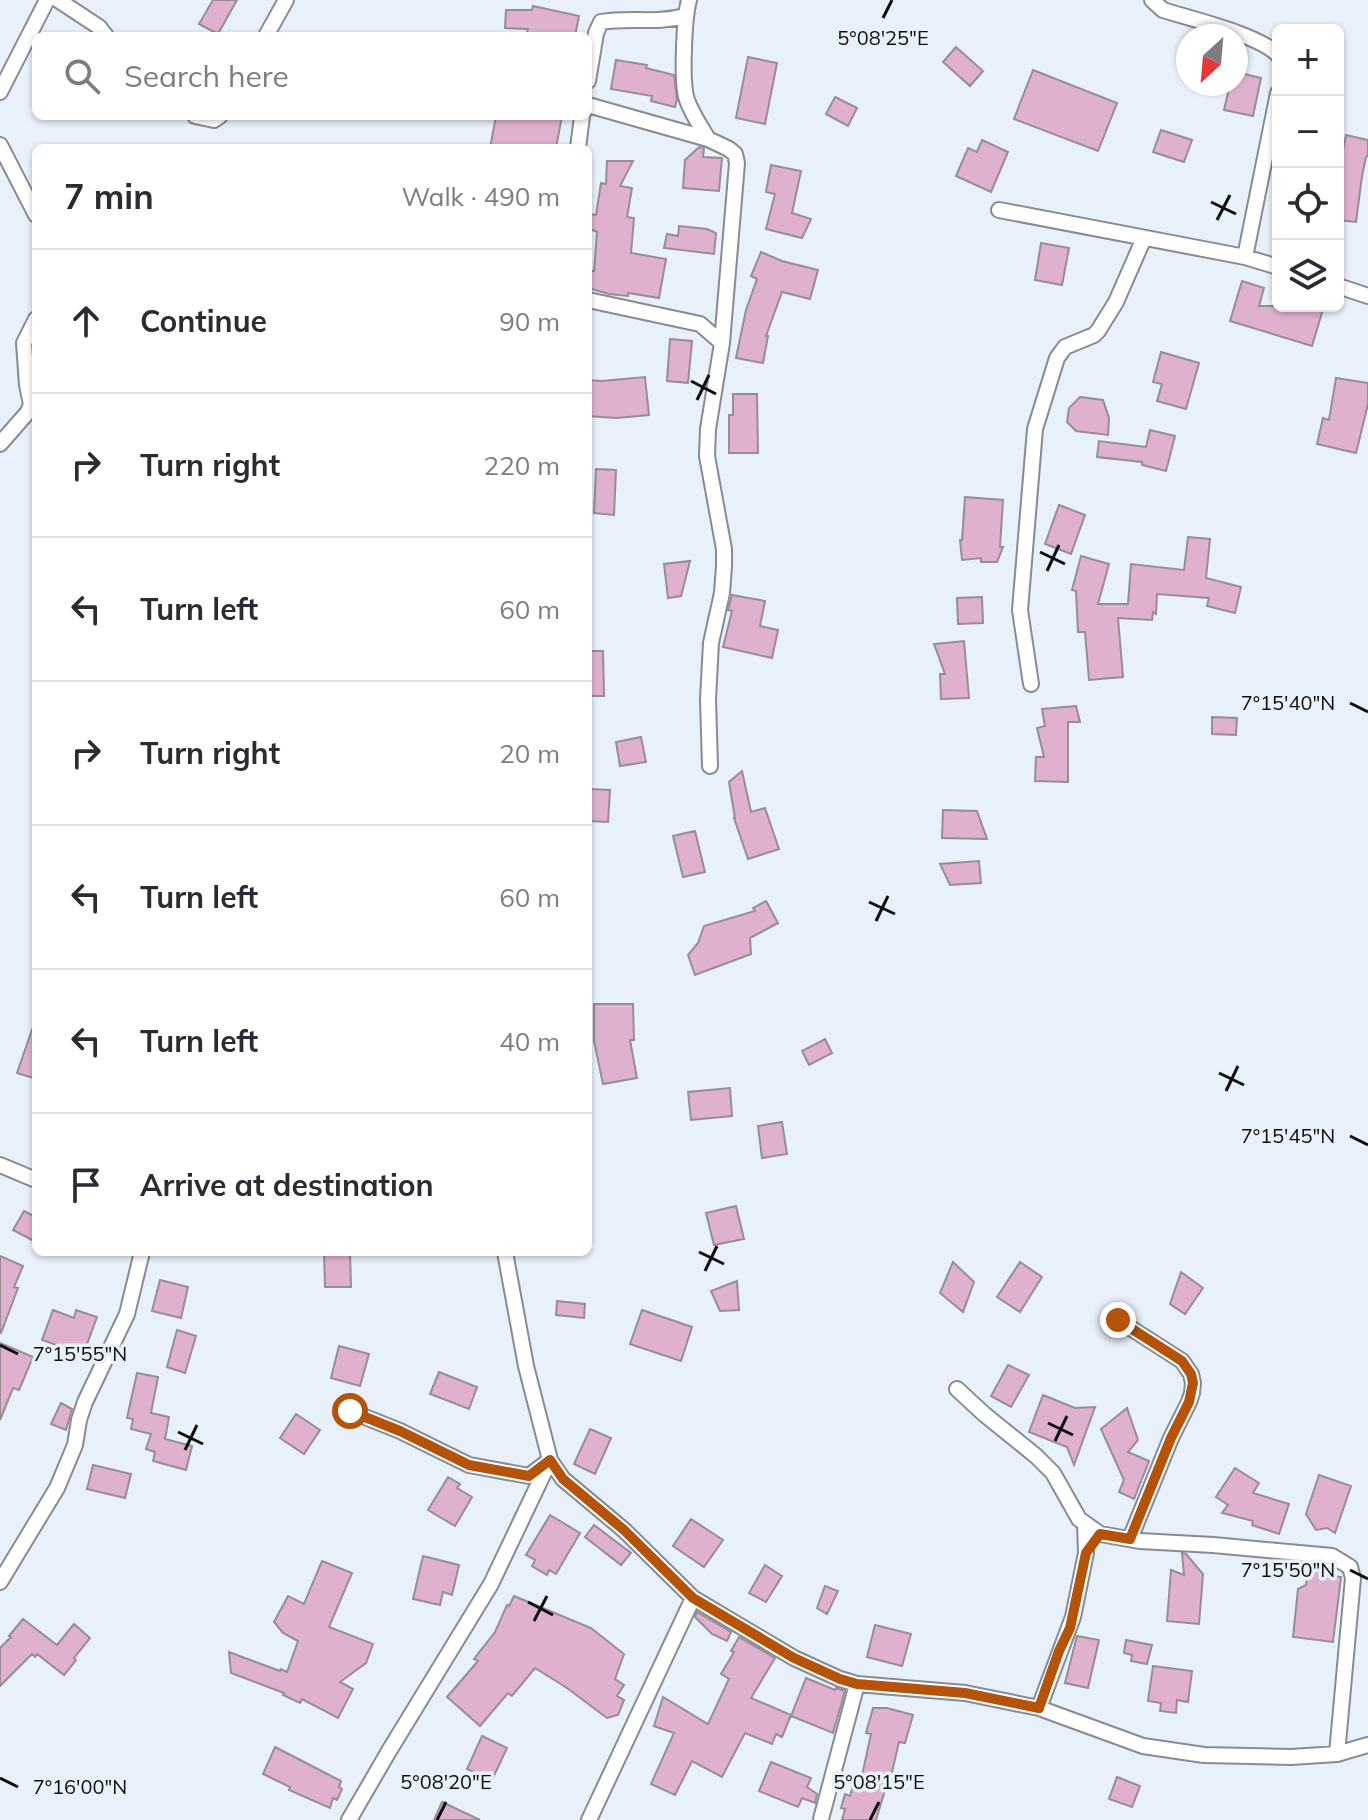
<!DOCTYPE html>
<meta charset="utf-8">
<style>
body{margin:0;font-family:Mulish,sans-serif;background:#f7f7f7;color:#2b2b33}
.controls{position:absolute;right:24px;top:24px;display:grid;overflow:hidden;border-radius:12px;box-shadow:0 2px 6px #0004}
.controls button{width:72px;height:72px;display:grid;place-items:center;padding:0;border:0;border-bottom:2px solid #e1e1e2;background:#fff;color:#2b2b33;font:40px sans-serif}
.compass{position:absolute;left:1176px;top:24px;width:72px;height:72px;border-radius:50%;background:#fff;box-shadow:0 2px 6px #0004;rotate:206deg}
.stop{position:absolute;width:24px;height:24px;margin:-18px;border:6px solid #b45309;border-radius:50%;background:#fff}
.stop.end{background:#b45309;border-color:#fff;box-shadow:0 2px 8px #0008}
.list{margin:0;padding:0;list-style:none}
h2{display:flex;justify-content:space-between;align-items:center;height:104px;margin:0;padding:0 32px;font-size:34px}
h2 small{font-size:26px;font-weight:400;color:#7c7c81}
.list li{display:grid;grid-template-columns:52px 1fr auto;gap:24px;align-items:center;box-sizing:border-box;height:144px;padding:0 32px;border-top:2px solid #e1e1e2}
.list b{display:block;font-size:30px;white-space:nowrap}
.list em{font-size:26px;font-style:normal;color:#7c7c81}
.icon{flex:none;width:44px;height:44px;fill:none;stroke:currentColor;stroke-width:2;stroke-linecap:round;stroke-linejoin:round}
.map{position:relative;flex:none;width:1368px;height:1820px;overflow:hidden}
.search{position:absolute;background:#fff;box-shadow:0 2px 6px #0004;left:32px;top:32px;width:560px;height:88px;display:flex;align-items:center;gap:20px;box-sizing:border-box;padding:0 28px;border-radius:12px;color:#7c7c81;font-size:30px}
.panel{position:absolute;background:#fff;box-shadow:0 2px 6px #0004;left:32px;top:144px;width:560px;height:1112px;border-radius:12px}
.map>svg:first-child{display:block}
.building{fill:#dfb1cf;stroke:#988d94;stroke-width:2}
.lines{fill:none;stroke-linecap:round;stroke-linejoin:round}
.minor-casing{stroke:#858c95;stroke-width:18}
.minor{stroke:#fff;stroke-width:14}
.route{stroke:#b45309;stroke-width:10}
.ticks{fill:none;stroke:#0d0f12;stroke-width:3}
.ticks-label{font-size:20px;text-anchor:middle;fill:#0d0f12;stroke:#e8f0fa;stroke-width:7;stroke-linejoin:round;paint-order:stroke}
</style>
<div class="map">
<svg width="1368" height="1820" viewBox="0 0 1368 1820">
<rect width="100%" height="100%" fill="#e8f0fa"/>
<!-- building -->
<path class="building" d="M213 0H237L218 34 199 24Z
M533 6 579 16 575 36H526L528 29 505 28 506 10H532Z
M956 47 983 71 970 86 943 62Z
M748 57 777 63 765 124 736 118Z
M616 60 647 65 646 68 674 75 677 99 675 107 651 101 652 96 611 89Z
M1033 70 1117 103 1098 151 1014 119Z
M1236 72 1261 78 1253 116 1224 110 1230 84H1236Z
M835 97 857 108 848 126 826 114Z
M496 116H562L556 148H490Z
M1161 130 1192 140 1184 162 1153 152Z
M1346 135 1368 140V156L1366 157 1362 176 1356 222 1338 220V173Z
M982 140 1008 152 991 192 956 176 968 148 977 152Z
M699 147 704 148 703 157 722 158 719 191 683 188 685 160Z
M607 161H633L620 186 632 188 627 217 634 218 631 253 666 259 659 298 628 293V296L609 294 588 288V271H594L597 232 588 228V214L596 215 601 183 606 184Z
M771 165 801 171 792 213 811 219 802 238 766 229 775 194 766 192Z
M679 226 707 229 716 233 714 254 664 248 667 234 678 236Z
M1041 243 1069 248 1062 285 1035 280Z
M761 252 782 261 818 270 810 299 782 292 766 336H768L763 363 736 358 746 310 757 279 751 276Z
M1242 281 1264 288 1259 306H1324L1312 346 1230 321Z
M670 339 692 341 688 383 667 381Z
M1161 352 1199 363 1186 409 1157 401 1162 384 1153 382Z
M645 377 649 415 616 418 588 416V380L602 381Z
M1336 378 1368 383V404L1356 453 1317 444 1323 418 1329 420Z
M733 394H757L758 453H729V415H733Z
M1080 397 1103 400 1109 418 1108 435 1076 431 1067 422 1069 408Z
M1150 430 1175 436 1166 471 1142 465V462L1097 457 1099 441 1146 447Z
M596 469 616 470 614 515 594 513Z
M965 497 1003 500 1000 547H1003L997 562H981V558L962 560 960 540H962Z
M1059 505 1085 515 1071 554 1045 544Z
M1188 537 1210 539 1206 578 1241 587 1235 613 1207 606 1209 598 1157 594 1156 614 1153 612 1152 620 1118 618 1123 677 1089 680 1085 632H1078L1076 591 1072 590 1081 556 1109 564 1098 604H1128L1131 564 1184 570Z
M690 561 681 596 668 598 664 564Z
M732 595 765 601 760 626 778 630 772 658 723 647 732 611 728 610Z
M982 597 983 623 958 624 957 598Z
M964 641 969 698 941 699 940 674H945L934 644Z
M588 651H603L604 696H588Z
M1076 706 1080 722H1068V782L1035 781 1036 757H1044L1037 728 1045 726 1042 709Z
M1212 717 1237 718 1236 735 1212 734Z
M641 737 646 762 620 766 616 742Z
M742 771 751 812 765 808 779 849 748 859 734 818H735L729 782Z
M588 789 610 790 608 822 588 821Z
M943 810 977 811 987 839 942 838Z
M695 831 705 872 683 877 673 836Z
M979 861 981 883 950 885 940 864Z
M766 901 778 923 750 938 751 954 695 975 688 955 698 943 704 926 755 911 753 908Z
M594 1004H633L634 1040H630L637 1078 603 1084 594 1041Z
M34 1024 36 1025V1079L17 1073Z
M825 1039 832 1053 809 1065 802 1051Z
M730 1088 732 1116 691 1120 688 1092Z
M782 1122 787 1154 762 1158 758 1126Z
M736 1206 744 1239 714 1245 706 1213Z
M24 1211 36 1217V1242L13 1230Z
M324 1252H350L351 1287H325Z
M0 1256 23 1266 14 1287 18 1288 1 1333H0Z
M953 1262 974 1282 963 1312 940 1293Z
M1020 1262 1042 1277 1020 1312 997 1297Z
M1181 1272 1203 1288 1185 1314 1170 1304Z
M160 1280 188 1287 181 1318 152 1311Z
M737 1281 739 1310 720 1311 711 1291Z
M557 1301 585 1304 584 1318 556 1315Z
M53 1310 74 1318 76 1310 97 1317 83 1355 42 1340Z
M642 1310 692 1327 681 1361 630 1344Z
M177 1330 196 1336 185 1373 167 1367Z
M0 1343 33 1357 19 1390 13 1388 0 1420Z
M339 1346 369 1354 360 1386 331 1378Z
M1008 1365 1029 1375 1011 1407 991 1396Z
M439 1372 477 1387 469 1409 430 1394Z
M137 1373 158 1377 151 1413 169 1417 165 1439 192 1446 186 1470 153 1461 155 1452 146 1449 151 1434 131 1429 133 1419 127 1418Z
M1043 1395 1075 1408 1095 1407 1074 1465 1067 1447 1029 1432Z
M61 1403 72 1409 66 1430 51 1424Z
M1127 1408 1138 1440 1128 1452 1149 1461 1134 1499 1119 1492 1124 1480 1101 1429Z
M296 1414 320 1430 304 1454 280 1438Z
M590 1429 611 1438 595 1474 574 1464Z
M93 1465 131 1474 125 1498 87 1489Z
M1235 1468 1259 1483 1253 1493 1289 1504 1279 1534 1252 1525 1253 1521 1222 1513 1228 1505 1216 1497Z
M1319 1475 1351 1486 1335 1533 1327 1528 1316 1530 1306 1514Z
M448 1477 460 1484 457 1488 472 1497 455 1526 428 1510Z
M550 1515 580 1533 556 1574 549 1570 547 1575 532 1566 535 1560 526 1555Z
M691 1519 723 1540 704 1567 673 1546Z
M594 1525 631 1553 621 1565 585 1537Z
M1182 1553 1186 1554 1203 1574 1199 1624 1167 1621 1171 1570 1184 1575Z
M423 1556 459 1565 452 1595 443 1592 440 1605 413 1599Z
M322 1561 352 1573 329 1627 373 1644 366 1663 340 1682 353 1689 338 1718 302 1699 300 1703 283 1695 284 1693 231 1673 229 1652 280 1671 281 1669 287 1672 298 1641 283 1633 274 1622 288 1596 304 1604Z
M1309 1564 1328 1566 1327 1575 1341 1577 1333 1642 1293 1637 1298 1589 1306 1585Z
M765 1565 782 1576 766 1602 749 1593Z
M825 1586 838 1591 827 1614 817 1608Z
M514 1596 591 1628 624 1654 615 1679 624 1685 617 1696 624 1700 618 1715 607 1718 567 1688 535 1668 512 1696 508 1693 480 1726 447 1697 478 1661 474 1659 495 1632 507 1605 509 1606Z
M697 1612 731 1632 727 1641 712 1634 695 1617Z
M23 1619 57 1645 74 1624 90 1638 74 1658 76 1660 64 1675 37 1654 35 1657 32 1654 0 1686V1648L11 1637 9 1636Z
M875 1625 911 1634 902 1666 867 1657Z
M1077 1636 1099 1640 1088 1688 1065 1683Z
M739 1637 775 1658 751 1698 791 1715 782 1737 776 1734 772 1744 745 1733 722 1777 692 1761 675 1795 651 1784 674 1733 654 1726 663 1697 708 1724 729 1679 721 1674 734 1652 731 1651Z
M1126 1640 1152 1645 1147 1664 1131 1661 1132 1655 1124 1653Z
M1153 1666 1192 1671 1188 1702 1177 1700 1176 1713 1160 1711 1161 1703 1148 1701Z
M806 1678 835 1690 836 1688 845 1691 833 1733 791 1716Z
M873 1708H887L913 1715 905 1743 899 1742 892 1772 895 1773 890 1789 886 1787 876 1820H842L845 1809 841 1808 845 1794 850 1796 854 1783 860 1785 871 1734 866 1733Z
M482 1736 507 1748 492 1780 467 1769Z
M275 1747 341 1781 339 1787 342 1789 337 1800 333 1798 330 1808 289 1790 290 1787 263 1774Z
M771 1762 811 1778 807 1787 817 1794 815 1803 802 1798 798 1807 759 1791Z
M1117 1777 1140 1786 1132 1807 1109 1799Z
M442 1802 480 1820H434Z"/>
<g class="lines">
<defs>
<path id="minor" d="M58 0 99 27 106 36
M689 0C684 19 681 83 687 100 692 114 701 127 708 139
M1152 0 1163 10C1191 19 1260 35 1278 55
M266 36 286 0
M588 81 596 33 601 22C630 17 656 24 685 16
M0 92 47 0
M588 105 708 139 729 149 735 154 737 163 722 343 708 429 707 456 724 549V566L722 593 711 643 708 699 710 766
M195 116 214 120 220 116
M0 145 36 215
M578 148 582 116
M999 210 1245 257 1278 267
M1245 257 1278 93
M1338 286 1368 296
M588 300 700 324 722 343
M0 444 28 412 31 404 27 385 24 343 36 319
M1031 684 1020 610 1035 429 1057 358 1065 347 1094 335 1098 331 1116 302 1144 238
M0 1165 36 1180
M505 1252 526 1366 550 1460 563 1479 624 1530 693 1598 794 1658 840 1679 857 1684 965 1693 1039 1708 1143 1746 1204 1755 1291 1757 1337 1754 1368 1745
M1118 1320 1182 1361 1191 1374 1193 1383 1192 1393 1189 1402 1171 1438 1130 1539
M957 1389 984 1414 1036 1456 1053 1473 1079 1519 1100 1534 1140 1541 1213 1545 1332 1556 1350 1567 1353 1578 1337 1754
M350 1411 400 1431 469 1465 529 1476 546 1463
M0 1582 57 1488 75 1445 79 1420 85 1402 127 1314 142 1252
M1039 1708 1073 1617 1086 1553 1085 1524
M821 1819 857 1684
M349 1820 389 1751 491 1584 550 1460
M589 1820 693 1598"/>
</defs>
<!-- minor casing -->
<use href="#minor" class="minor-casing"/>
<!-- minor -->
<use href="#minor" class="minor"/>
</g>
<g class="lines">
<!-- route -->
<path class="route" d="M350 1411 400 1431 469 1465 529 1476 550 1460 563 1479 624 1530 693 1598 794 1658 840 1679 857 1684 965 1693 1039 1708 1059 1651 1070 1628 1086 1553 1100 1534 1130 1539 1171 1438 1189 1402 1193 1383 1191 1374 1182 1361 1118 1320"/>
</g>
<!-- ticks -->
<path class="ticks" d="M883 18 892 0M1211 202 1236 214M1217 220 1230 195M691 381 716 394M697 400 709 375M1040 552 1065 564M1047 571 1059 545M1350 703 1368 712M869 902 895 914M876 921 888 896M1219 1073 1244 1085M1226 1091 1238 1066M1350 1136 1368 1145M699 1252 724 1264M705 1271 717 1246M0 1345 18 1354M1048 1423 1073 1435M178 1432 203 1444M1055 1441 1067 1416M185 1450 197 1425M1350 1570 1368 1579M528 1602 553 1615M534 1621 547 1596M0 1778 18 1787M437 1820 446 1802M870 1820 879 1802"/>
<g class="ticks-label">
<text x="883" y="45">5°08'25"E</text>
<text x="1288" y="710">7°15'40"N</text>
<text x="1288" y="1143">7°15'45"N</text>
<text x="80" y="1361">7°15'55"N</text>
<text x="1288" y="1577">7°15'50"N</text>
<text x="446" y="1789">5°08'20"E</text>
<text x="879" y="1789">5°08'15"E</text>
<text x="80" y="1794">7°16'00"N</text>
</g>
</svg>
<div class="controls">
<button>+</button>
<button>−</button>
<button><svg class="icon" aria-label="locate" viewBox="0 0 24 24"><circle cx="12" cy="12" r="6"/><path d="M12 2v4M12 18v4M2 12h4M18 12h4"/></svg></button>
<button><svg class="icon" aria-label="layers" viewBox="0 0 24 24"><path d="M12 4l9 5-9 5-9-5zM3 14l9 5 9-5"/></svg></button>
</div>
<svg class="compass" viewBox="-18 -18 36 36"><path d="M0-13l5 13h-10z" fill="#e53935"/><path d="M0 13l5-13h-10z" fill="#7c7c81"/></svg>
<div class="stop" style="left:350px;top:1411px"></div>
<div class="stop end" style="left:1118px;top:1320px"></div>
<div class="search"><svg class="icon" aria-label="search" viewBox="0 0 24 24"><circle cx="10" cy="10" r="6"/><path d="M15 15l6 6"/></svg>Search here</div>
<section class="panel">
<h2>7 min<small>Walk · 490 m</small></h2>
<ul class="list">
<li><svg class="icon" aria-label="ahead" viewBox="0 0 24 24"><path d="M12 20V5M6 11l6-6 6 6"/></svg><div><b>Continue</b></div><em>90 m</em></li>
<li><svg class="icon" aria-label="right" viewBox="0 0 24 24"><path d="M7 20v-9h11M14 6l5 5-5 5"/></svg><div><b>Turn right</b></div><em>220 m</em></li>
<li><svg class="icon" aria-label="left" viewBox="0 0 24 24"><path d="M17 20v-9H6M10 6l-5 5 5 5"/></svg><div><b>Turn left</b></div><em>60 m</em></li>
<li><svg class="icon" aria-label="right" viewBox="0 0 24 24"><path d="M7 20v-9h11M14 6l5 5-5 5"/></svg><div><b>Turn right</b></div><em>20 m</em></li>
<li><svg class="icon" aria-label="left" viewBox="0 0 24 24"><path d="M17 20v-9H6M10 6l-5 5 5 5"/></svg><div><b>Turn left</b></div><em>60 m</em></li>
<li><svg class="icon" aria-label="left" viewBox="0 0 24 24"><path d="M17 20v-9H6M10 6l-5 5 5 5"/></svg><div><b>Turn left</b></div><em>40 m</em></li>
<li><svg class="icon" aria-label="arrive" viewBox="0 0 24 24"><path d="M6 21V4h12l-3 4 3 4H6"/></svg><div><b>Arrive at destination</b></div></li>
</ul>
</section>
</div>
